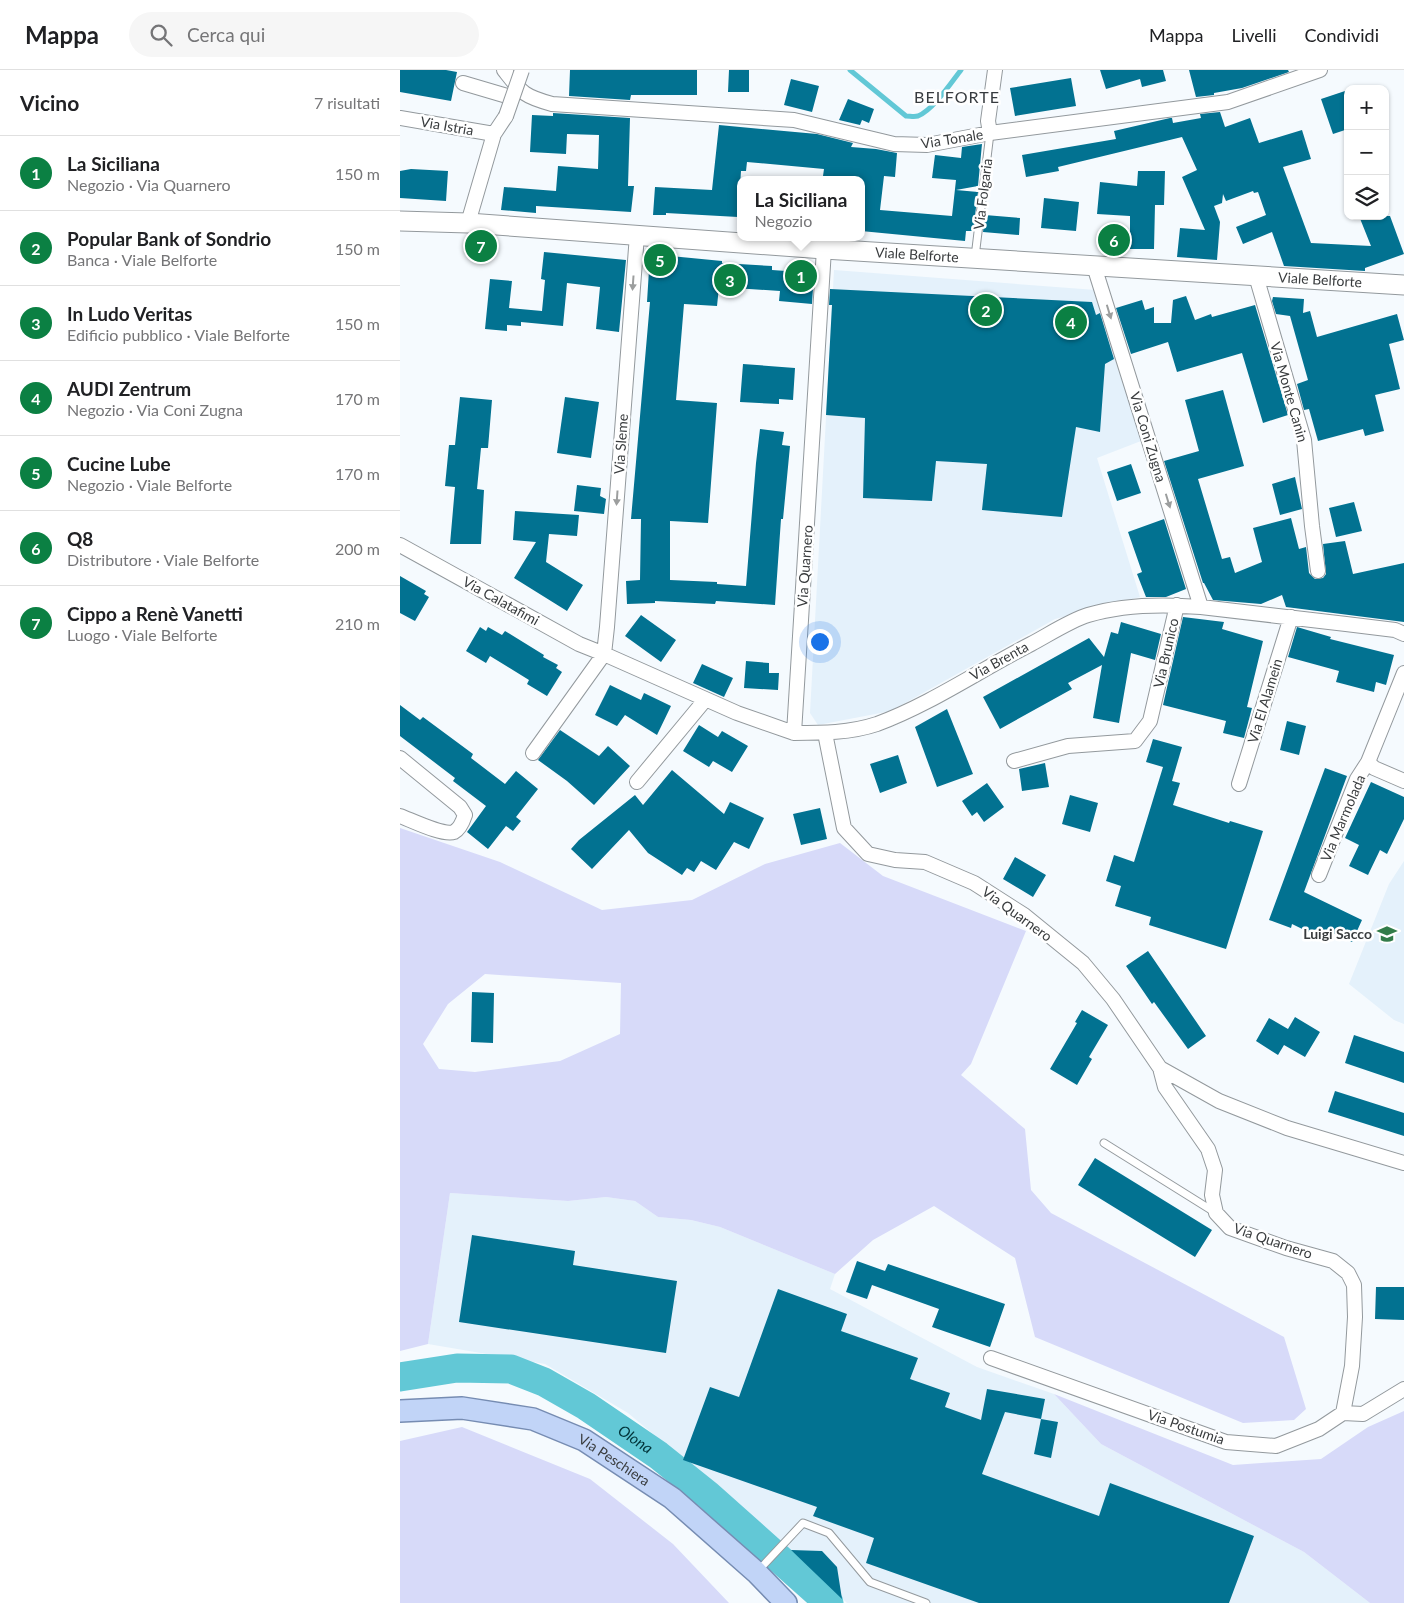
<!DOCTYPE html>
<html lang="it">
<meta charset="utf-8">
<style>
body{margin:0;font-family:Lato,sans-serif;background:#f6f6f6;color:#202124}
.controls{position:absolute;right:15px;top:15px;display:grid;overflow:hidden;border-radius:10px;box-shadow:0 1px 4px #0004}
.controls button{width:45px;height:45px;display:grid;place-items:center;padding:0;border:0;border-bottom:1px solid #e0e0e0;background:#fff;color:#202124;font:25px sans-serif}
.you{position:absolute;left:419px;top:571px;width:18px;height:18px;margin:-12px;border:4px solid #fff;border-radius:50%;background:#1a73e8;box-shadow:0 0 0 8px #1a73e833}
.badge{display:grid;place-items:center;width:32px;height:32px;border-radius:50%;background:#0b8043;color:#fff;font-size:16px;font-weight:700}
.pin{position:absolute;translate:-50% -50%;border:2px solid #fff;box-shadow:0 1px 5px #0006}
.popup{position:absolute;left:337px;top:106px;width:128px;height:65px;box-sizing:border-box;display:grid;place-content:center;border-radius:10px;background:#fff;filter:drop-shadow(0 1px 4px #0005);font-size:16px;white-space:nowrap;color:#757577}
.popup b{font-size:19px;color:#202124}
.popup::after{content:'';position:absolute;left:50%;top:100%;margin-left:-10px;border:10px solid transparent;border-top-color:#fff}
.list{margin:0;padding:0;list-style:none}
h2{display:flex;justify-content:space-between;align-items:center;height:65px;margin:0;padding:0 20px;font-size:21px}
h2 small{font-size:16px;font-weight:400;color:#757577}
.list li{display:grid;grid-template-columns:32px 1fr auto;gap:15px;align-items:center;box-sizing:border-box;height:75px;padding:0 20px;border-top:1px solid #e0e0e0}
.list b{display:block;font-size:19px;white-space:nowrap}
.list p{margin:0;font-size:16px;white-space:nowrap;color:#757577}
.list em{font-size:16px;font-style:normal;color:#757577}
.icon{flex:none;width:28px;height:28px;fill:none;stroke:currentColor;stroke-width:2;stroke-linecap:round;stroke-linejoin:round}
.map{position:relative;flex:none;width:1004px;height:1533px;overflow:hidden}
header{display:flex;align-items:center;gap:30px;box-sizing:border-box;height:70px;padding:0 25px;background:#fff;border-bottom:1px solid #e0e0e0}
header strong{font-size:24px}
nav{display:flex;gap:28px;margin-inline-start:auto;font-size:18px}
.search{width:350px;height:45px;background:#f6f6f6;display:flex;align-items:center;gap:12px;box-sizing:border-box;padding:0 18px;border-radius:28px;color:#757577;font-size:19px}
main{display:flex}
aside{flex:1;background:#fff}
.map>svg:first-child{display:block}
.built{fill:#e4f1fb}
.green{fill:#d7daf9;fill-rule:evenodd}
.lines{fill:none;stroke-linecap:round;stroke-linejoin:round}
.stream{stroke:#62c8d6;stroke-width:5}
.river{stroke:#62c8d6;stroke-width:29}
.building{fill:#027291}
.lane-casing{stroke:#93999d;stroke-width:9}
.street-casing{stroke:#93999d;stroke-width:16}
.secondary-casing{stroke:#93999d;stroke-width:21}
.primary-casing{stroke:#768cb2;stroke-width:24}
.lane{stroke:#fff;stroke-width:7}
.street{stroke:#fff;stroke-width:14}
.secondary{stroke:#fff;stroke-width:19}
.primary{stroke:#c1d4f7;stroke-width:21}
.street-bridge-casing{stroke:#93999d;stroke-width:16;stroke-linecap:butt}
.street-bridge{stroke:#fff;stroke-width:14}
.oneway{fill:#9c9e9e}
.labels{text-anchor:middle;stroke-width:5;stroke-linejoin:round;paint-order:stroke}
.street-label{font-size:14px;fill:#393c3e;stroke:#fff}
.poi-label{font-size:14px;font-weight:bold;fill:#393c3e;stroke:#fff;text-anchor:end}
.water-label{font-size:15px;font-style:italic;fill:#003339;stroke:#fff}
.quarter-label{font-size:16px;letter-spacing:1px;fill:#373b3f;stroke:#fff}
</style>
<header>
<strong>Mappa</strong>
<div class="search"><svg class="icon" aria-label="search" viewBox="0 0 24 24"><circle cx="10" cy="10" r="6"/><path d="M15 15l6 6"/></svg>Cerca qui</div>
<nav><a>Mappa</a><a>Livelli</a><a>Condividi</a></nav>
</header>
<main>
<aside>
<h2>Vicino<small>7 risultati</small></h2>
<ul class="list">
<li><span class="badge">1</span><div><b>La Siciliana</b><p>Negozio · Via Quarnero</p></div><em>150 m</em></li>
<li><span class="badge">2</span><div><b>Popular Bank of Sondrio</b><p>Banca · Viale Belforte</p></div><em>150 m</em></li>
<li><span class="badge">3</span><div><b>In Ludo Veritas</b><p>Edificio pubblico · Viale Belforte</p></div><em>150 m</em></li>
<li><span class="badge">4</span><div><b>AUDI Zentrum</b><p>Negozio · Via Coni Zugna</p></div><em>170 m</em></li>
<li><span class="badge">5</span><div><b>Cucine Lube</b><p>Negozio · Viale Belforte</p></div><em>170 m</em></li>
<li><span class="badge">6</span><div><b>Q8</b><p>Distributore · Viale Belforte</p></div><em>200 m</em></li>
<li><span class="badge">7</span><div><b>Cippo a Renè Vanetti</b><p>Luogo · Viale Belforte</p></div><em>210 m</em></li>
</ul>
</aside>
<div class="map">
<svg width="1004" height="1533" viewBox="0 0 1004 1533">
<rect width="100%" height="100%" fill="#f5fafe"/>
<!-- built -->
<path class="built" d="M434 200 696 220 741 371 697 388 740 527 655 549 491 641 418 655 410 643Z
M1004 791V954L994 950 949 914 989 814Z
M50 1123 168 1131 206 1127 235 1131 258 1147 291 1150 320 1157 435 1204 430 1219 577 1297 654 1324 701 1374 904 1482 970 1533H447L391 1480 228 1343 145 1294 28 1274Z"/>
<!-- green -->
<path class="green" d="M0 758 100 792 202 840 292 830 365 794 440 773 483 806 626 861 571 994 561 1005 625 1059 631 1120 651 1143 884 1267 906 1339 894 1350 843 1353 635 1267 615 1188 534 1136 473 1170 435 1204 320 1157 291 1150 258 1147 235 1131 206 1127 168 1131 50 1123 28 1274 0 1281ZM85 904 221 913 220 964 160 991 75 1002 39 999 23 974 48 934Z
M654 1324 833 1395 921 1389 968 1357 1004 1341V1533H970L904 1482 701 1374Z
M62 1357 190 1409 273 1474 329 1533H0V1371Z"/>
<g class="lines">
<!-- stream -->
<path class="stream" d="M450 0 506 46C510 46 514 47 518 46 533 40 551 13 561 0"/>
<!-- river -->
<path class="river" id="s1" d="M0 1307 57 1298 111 1299 144 1312 186 1336 258 1385 308 1425 429 1533"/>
</g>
<!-- building -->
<path class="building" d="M0 0H46L57 2 51 31 0 22Z
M170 0H297V25H231L230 30 169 26Z
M329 0H349V22H328Z
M700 0H763L766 11 742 17 740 9 706 19Z
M789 0H888L889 2 842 18 814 23V25L796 27Z
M671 8 676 36 615 46 610 18Z
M391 9 419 16 412 42 384 35Z
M948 20V59L933 64 921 29Z
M448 29 474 39 469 53 462 50 460 55 439 50Z
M820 42 825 57 850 48 859 73 902 60 911 89 883 97 911 173 971 176 959 146H990L1004 184 965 198V201L884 196 872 162 843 174 836 157 866 145 858 122 854 123 853 121 826 131 823 124 822 133 814 136 820 152 817 190 777 187 780 158 805 160 782 107 797 100 782 67 658 97 659 101 626 107 622 85 716 69 714 61 770 48H772L773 53 801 48 800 44Z
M153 43 230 48 228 116H234L231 142 136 136V143L101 140 104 117 156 121 158 96 198 99 199 65 167 64 166 84 130 82 132 45 153 46Z
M319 55 417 64 453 73 451 77 476 79 497 83 495 107 484 106 480 140 552 146 556 110 532 108 535 85 561 88 562 77 582 74 578 116 556 120 578 122 573 161H566L565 171 461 161V110H435V107L423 106 424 99 347 92 346 101H341L338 147 266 143V145H253L255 117 312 120Z
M11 99 48 101 46 131 0 128V101Z
M738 101H765L764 135H755L754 179H730V146L697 144 700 112 737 116Z
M644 128 679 132 676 161 641 158Z
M585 145 620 148 619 165 583 162Z
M144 182 226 190 219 262 196 259 200 217 167 213 163 256 121 252V256L107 255V261L85 259 90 209 112 211 109 238 142 241 145 210 141 209Z
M250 184 322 191V193L372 196V200L414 203 412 234 379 231 380 221 319 217 317 236 284 234 276 330 317 333 308 453 270 451V510L317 512V514L346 516 356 393 360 359 384 362 382 375 390 376 383 449H381L375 535 316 531 315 534 255 531V533L227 534 226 511 240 510 241 449H231L250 232H247Z
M430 219 692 232 696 245 700 243 714 289 705 294 700 362 676 357 662 447 582 440 587 394 536 391 532 431 463 428 465 348 426 345 432 235H429Z
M786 226 795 250 811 244 812 247 855 235 888 345 863 353 842 283 777 302 768 272 731 284 716 238 742 230 745 240 754 237V253H771L773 230Z
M873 227 904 229 903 243 910 241 917 267 997 244 1004 270 989 274 1000 319 975 325 984 361 965 366 963 359 918 371 909 339 904 340 897 314 908 310 890 246 876 244 872 231Z
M343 294 395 298 393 330 379 329V334L340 332Z
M823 320 844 396 798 409 822 489 830 487 835 503 862 492 853 458 891 448 899 479 906 477 909 503 915 509 923 508 926 504 923 474 945 471 953 504 1004 493V552L886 537 882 525 861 534 813 530 804 513H803L764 391 799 381 785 330Z
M60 327 92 330 88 378H81L77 419 84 420 81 474H50L55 417 45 416 49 375H55Z
M165 327 199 332 191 388 157 383Z
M731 394 741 423 717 431 707 402Z
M895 407 902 439 880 445 872 414Z
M177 415 201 418 200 426 206 429 204 444 174 441Z
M954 432 962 461 936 467 929 438Z
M115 441 179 445 177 466 149 464 146 492 183 515 167 541 114 508 136 472 113 470Z
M764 449 786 519 766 527H746L737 504 742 502 728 462Z
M0 506 26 521 24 524 29 527 15 551 0 543Z
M241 545 276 570 261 592 225 566Z
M783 547 824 552 822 559 863 571 847 637 852 638 844 668 823 663 826 651 763 635Z
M721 552 761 564 755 590 731 583 719 653 693 648 702 595 668 613 672 619 600 659 583 627 689 568 704 587 711 562 718 564Z
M80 557 86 561 88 557 102 565 105 561 144 585 143 587 158 595 156 598 162 602 147 626 127 614 129 610 90 586 86 593 66 581Z
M897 557 931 567 930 569 994 585 986 615 976 612 974 622 936 612 939 601 888 587Z
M346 591 369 593V603H379L378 620 344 618Z
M302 594 333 608 324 627 293 613Z
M210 615 241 630 244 623 271 636 257 665 225 645 217 656 195 645Z
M0 635 20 650 23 647 73 684 71 688 105 714 116 701 138 719 116 747 121 751 113 761 106 756 88 779 67 762 86 736 53 711 55 708 0 666Z
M547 639 573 704 537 717 515 657Z
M887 651 906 656 899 685 880 680Z
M299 655 318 667 322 661 348 676 332 702 313 691 309 697 283 681Z
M160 660 199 686 208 676 230 696 194 735 167 711 138 690Z
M753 669 782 677 772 711 780 713 773 735 829 753 830 751 863 761 826 879 749 855 751 847 715 836 721 816 706 811 714 785 734 792 763 697 746 692Z
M498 685 507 713 480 723 470 694Z
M645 693 649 717 622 721 619 699Z
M925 698 947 706 904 822 962 850 952 872 931 862 927 871 892 854 891 858 869 850Z
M272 700 324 744 330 732 364 748 349 779 334 772 316 800 301 791 294 802 287 798 282 805 248 783 229 760 192 799 171 779 179 770 235 725 243 735Z
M971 712 1004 727V749L987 784 980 780 968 805 949 796 959 775 945 768Z
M587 713 604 737 584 752 577 742 572 746 562 731Z
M670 725 698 733 690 762 662 754Z
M420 738 427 769 401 775 393 744Z
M615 787 646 805 633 827 603 809Z
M748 881 806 966 788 979 754 932 752 934 726 896Z
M72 922 94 923 93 973 71 972Z
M682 940 708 955 689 987 692 989 677 1015 650 999 677 953 675 952Z
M895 947 920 962 905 987 884 975 878 985 856 971 869 948 888 959Z
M954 965 1004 982V1013L945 993Z
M935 1021 1004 1043V1066L928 1042Z
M695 1088 812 1160 795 1187 678 1115Z
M72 1165 175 1181 173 1195 277 1211 266 1283 59 1252Z
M457 1191 485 1201 488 1194 605 1234 590 1277 532 1257 539 1239 472 1215 467 1229 446 1222Z
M976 1217H1004V1250L975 1249Z
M378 1219 447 1244 441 1261 518 1288 510 1309 550 1323 545 1337 581 1350 587 1319 645 1329 641 1349 605 1342 582 1404 699 1446 710 1413 854 1466 829 1533H579L466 1493 474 1468 413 1446 417 1437 283 1390 310 1317 339 1327Z
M641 1349 658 1352 651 1388 634 1384Z
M391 1480 422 1481 437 1497 442 1529Z"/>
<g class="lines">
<defs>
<path id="lane" d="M575 187 590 63
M704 1073 816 1143
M358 1501 403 1453 429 1463 470 1512 526 1533"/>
<path id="street" d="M104 0C122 23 123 26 152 34L394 50 494 74 527 75 590 63 828 32 920 0
M63 13 107 26
M0 48 94 64
M590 63 588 51 595 0
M68 153 94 64 106 46
M424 179 394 663C422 663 450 663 477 654 531 634 580 600 631 574 648 565 671 550 688 545 724 534 764 534 801 537L946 554 995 560 1004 564
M694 196 801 537
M856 206 904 370 912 456 918 501
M0 475 179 574 204 584 337 643 394 663
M1004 603 968 692 974 698 1004 711
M425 663 444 758 468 784 495 790 525 792 574 813 624 845 683 893 713 929 760 998 819 1031 887 1058 1004 1093
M133 683 204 584 207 557 237 165
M0 688 60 737 65 745C63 751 60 759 54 762 43 766 11 750 0 746
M614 691 668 676 735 671 750 651 777 535
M237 712 305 630
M839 714 891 547
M919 805 957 709 968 692
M760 998 765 1017 808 1079 815 1100 812 1125 816 1143 830 1158 886 1178 933 1191 948 1203 954 1215 955 1247 952 1296 943 1343
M591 1288 826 1372 876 1376 919 1359 943 1343 963 1344 1004 1319"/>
<g id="secondary">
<path id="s2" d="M0 151 68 153 424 179 1004 215"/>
</g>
<g id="primary">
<path id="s3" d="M0 1341 62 1338 133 1349 184 1370 272 1428 356 1502 386 1533"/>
</g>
</defs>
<!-- lane casing -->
<use href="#lane" class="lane-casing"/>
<!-- street casing -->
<use href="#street" class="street-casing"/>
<!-- secondary casing -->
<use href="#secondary" class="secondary-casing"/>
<!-- primary casing -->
<use href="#primary" class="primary-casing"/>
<!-- lane -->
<use href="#lane" class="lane"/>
<!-- street -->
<use href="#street" class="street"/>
<!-- secondary -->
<use href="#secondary" class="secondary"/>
<!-- primary -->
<use href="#primary" class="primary"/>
<defs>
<path id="street-bridge" d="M106 46 122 0"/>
</defs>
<!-- street-bridge casing -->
<use href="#street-bridge" class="street-bridge-casing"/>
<!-- street-bridge -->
<use href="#street-bridge" class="street-bridge"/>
</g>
<!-- one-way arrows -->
<defs><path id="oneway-solid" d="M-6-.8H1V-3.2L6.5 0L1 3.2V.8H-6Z" transform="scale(1.25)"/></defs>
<g class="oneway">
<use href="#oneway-solid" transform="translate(233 213) rotate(94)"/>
<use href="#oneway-solid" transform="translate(709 242) rotate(73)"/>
<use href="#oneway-solid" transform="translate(217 428) rotate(94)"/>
<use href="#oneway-solid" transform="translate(768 431) rotate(73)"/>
</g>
<!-- icons -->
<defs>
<symbol id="school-bare" viewBox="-9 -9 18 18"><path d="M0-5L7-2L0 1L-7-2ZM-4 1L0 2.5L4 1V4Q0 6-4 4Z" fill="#327c49" stroke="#fff" stroke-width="2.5" paint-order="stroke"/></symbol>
</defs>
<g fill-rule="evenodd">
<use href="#school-bare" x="973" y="850" width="28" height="28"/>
</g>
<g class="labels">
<!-- street labels -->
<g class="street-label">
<text transform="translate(47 56) rotate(10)" y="5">Via Istria</text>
<text transform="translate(552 69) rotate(-9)" y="5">Via Tonale</text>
<text transform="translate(583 124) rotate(-83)" y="5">Via Folgaria</text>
<text dy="5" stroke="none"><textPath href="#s2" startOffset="518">Viale Belforte</textPath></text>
<text dy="5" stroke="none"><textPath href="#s2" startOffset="922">Viale Belforte</textPath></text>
<text transform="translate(889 322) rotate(74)" y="5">Via Monte Canin</text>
<text transform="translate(748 367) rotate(73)" y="5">Via Coni Zugna</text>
<text transform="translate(221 374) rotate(-86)" y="5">Via Sleme</text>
<text transform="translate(405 496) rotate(-86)" y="5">Via Quarnero</text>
<text transform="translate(101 531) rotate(29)" y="5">Via Calatafimi</text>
<text transform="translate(766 583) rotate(-77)" y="5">Via Brunico</text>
<text transform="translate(599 591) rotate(-29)" y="5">Via Brenta</text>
<text transform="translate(865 631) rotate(-73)" y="5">Via El Alamein</text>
<text transform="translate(943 748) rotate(-67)" y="5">Via Marmolada</text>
<text transform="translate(617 844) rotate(36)" y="5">Via Quarnero</text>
<text transform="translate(873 1171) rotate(19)" y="5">Via Quarnero</text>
<text transform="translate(786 1357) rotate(19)" y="5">Via Postumia</text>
<text dy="5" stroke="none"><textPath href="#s3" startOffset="225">Via Peschiera</textPath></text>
</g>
<!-- poi labels -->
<g class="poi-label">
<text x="972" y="869">Luigi Sacco</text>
</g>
<!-- water labels -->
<g class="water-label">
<text dy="5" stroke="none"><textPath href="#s1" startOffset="255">Olona</textPath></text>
</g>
<!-- quarter labels -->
<g class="quarter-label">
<text x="557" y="33">BELFORTE</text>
</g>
</g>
</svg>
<div class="controls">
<button>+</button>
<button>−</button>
<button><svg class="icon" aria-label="layers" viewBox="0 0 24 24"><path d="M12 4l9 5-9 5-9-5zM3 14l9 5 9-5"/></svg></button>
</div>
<div class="you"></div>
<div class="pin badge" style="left:401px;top:206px">1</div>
<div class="popup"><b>La Siciliana</b>Negozio</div>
<div class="pin badge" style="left:586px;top:240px">2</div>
<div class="pin badge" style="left:330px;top:210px">3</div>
<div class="pin badge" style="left:671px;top:252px">4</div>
<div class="pin badge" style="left:260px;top:190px">5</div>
<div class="pin badge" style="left:714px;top:170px">6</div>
<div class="pin badge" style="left:81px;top:176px">7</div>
</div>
</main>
